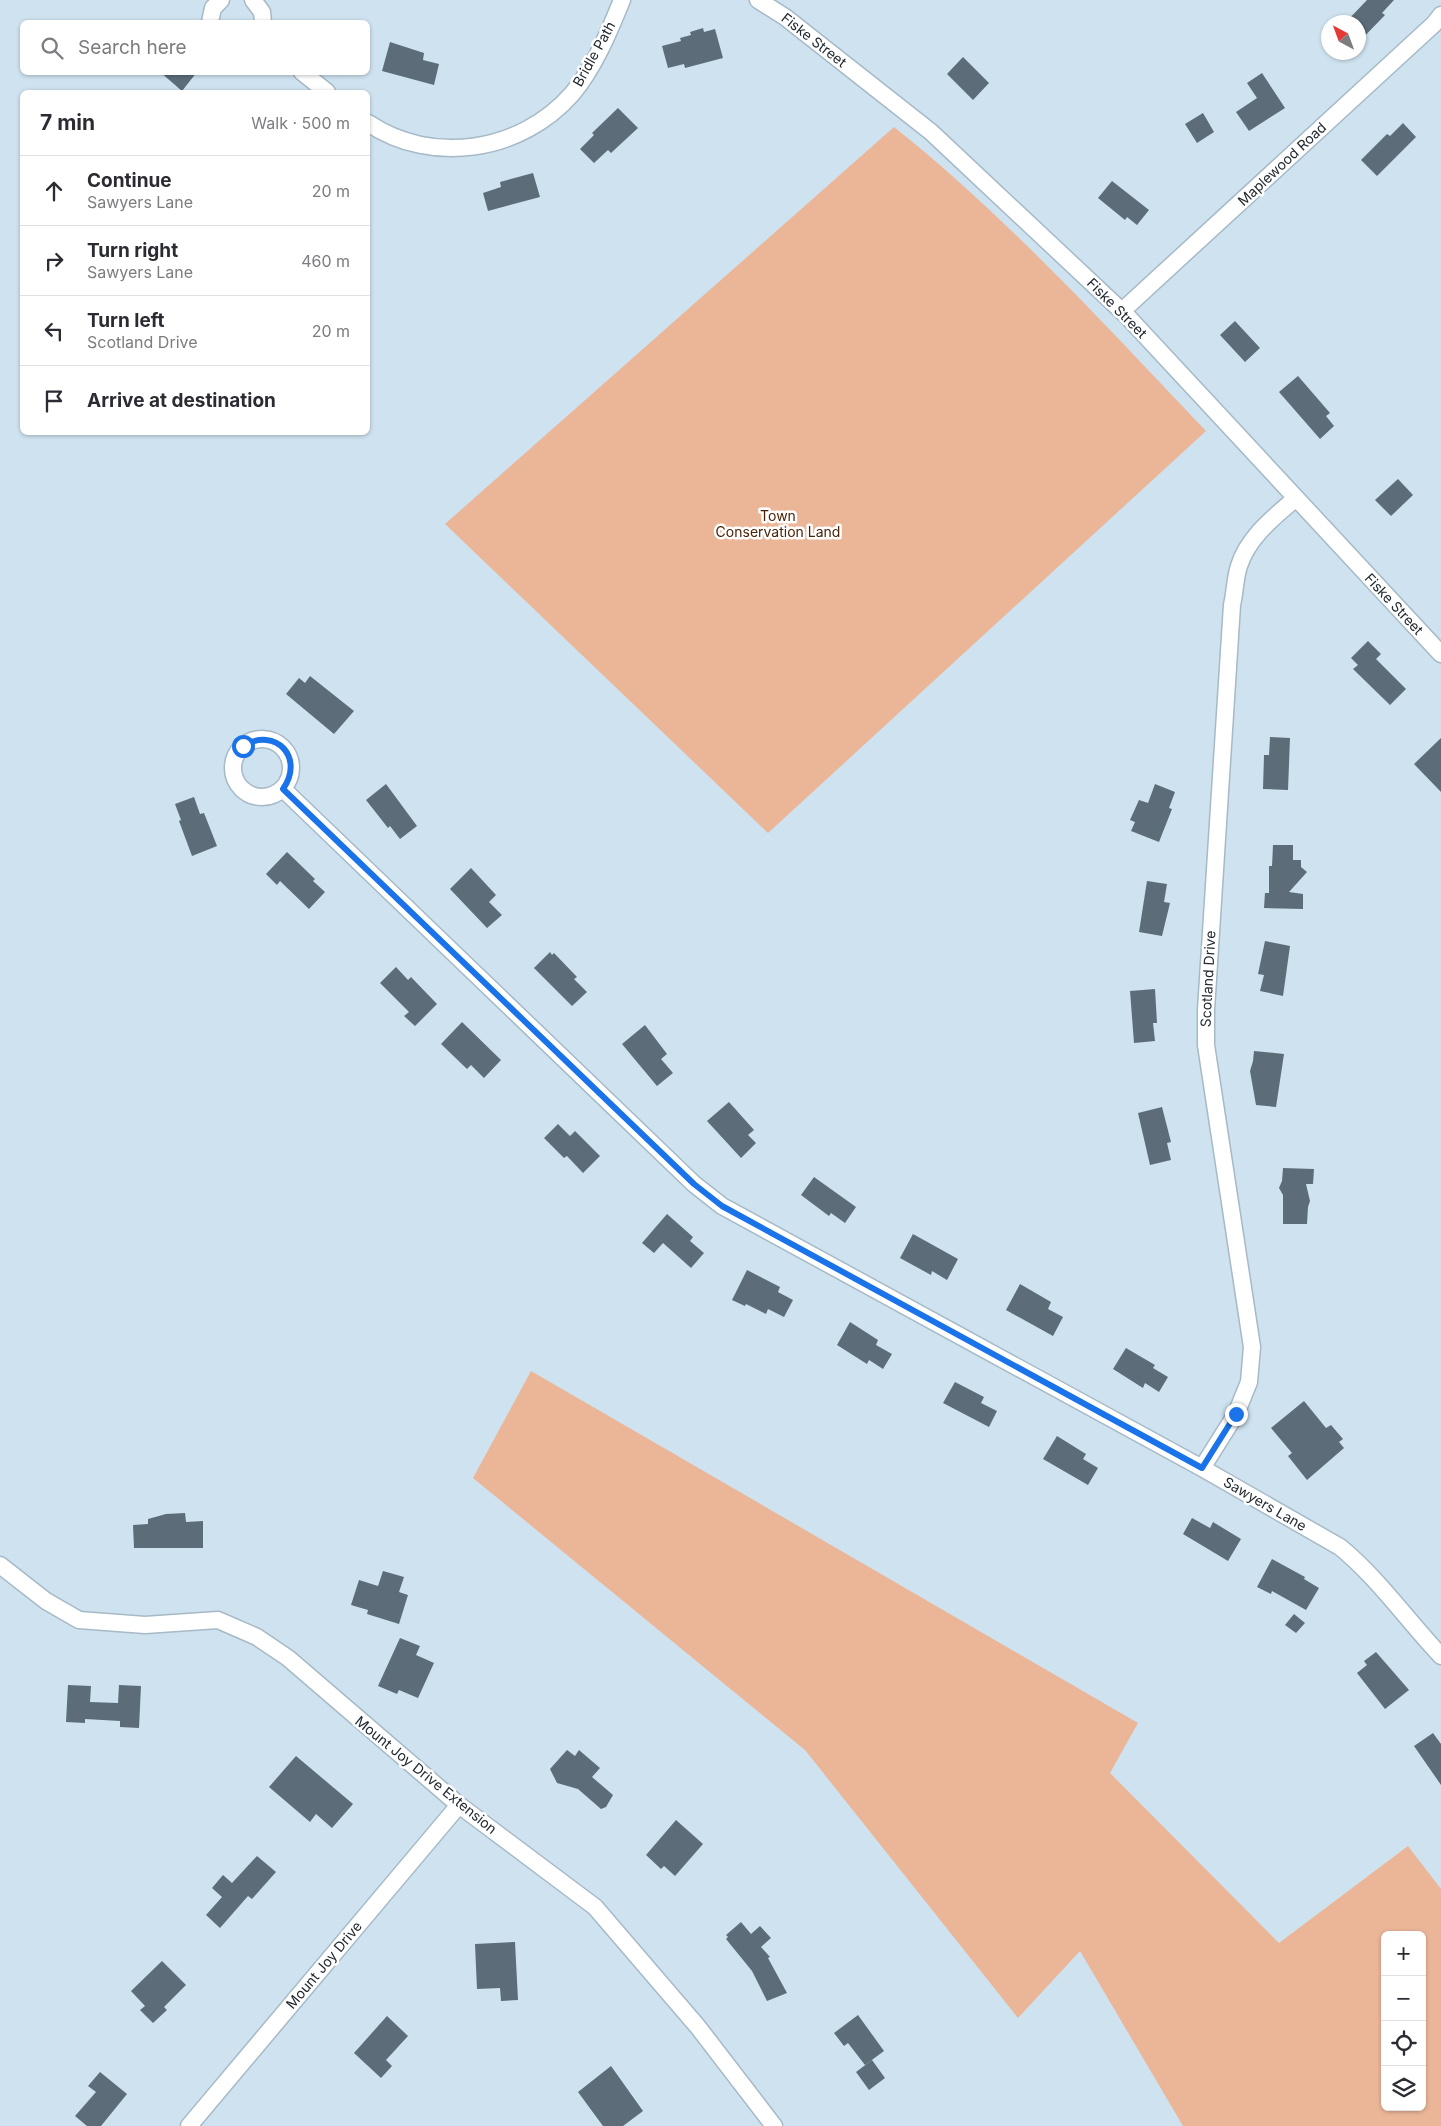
<!DOCTYPE html>
<meta charset="utf-8">
<style>
body{margin:0;font-family:Inter,sans-serif;background:#f2f2f3;color:#2b2b33}
.controls{position:absolute;right:15px;bottom:15px;display:grid;overflow:hidden;border-radius:8px;box-shadow:0 1px 4px #0004}
.controls button{width:45px;height:45px;display:grid;place-items:center;padding:0;border:0;border-bottom:1px solid #e1e1e2;background:#fff;color:#2b2b33;font:25px sans-serif}
.compass{position:absolute;left:1321px;top:15px;width:45px;height:45px;border-radius:50%;background:#fff;box-shadow:0 1px 4px #0004;rotate:319deg}
.stop{position:absolute;width:15px;height:15px;margin:-11px;border:4px solid #1a73e8;border-radius:50%;background:#fff}
.stop.end{background:#1a73e8;border-color:#fff;box-shadow:0 1px 5px #0008}
.list{margin:0;padding:0;list-style:none}
h2{display:flex;justify-content:space-between;align-items:center;height:65px;margin:0;padding:0 20px;font-size:21px}
h2 small{font-size:16px;font-weight:400;color:#7c7c81}
.list li{display:grid;grid-template-columns:32px 1fr auto;gap:15px;align-items:center;box-sizing:border-box;height:70px;padding:0 20px;border-top:1px solid #e1e1e2}
.list b{display:block;font-size:19px;white-space:nowrap}
.list p{margin:0;font-size:16px;white-space:nowrap;color:#7c7c81}
.list em{font-size:16px;font-style:normal;color:#7c7c81}
.icon{flex:none;width:28px;height:28px;fill:none;stroke:currentColor;stroke-width:2;stroke-linecap:round;stroke-linejoin:round}
.map{position:relative;flex:none;width:1441px;height:2126px;overflow:hidden}
.search{position:absolute;background:#fff;box-shadow:0 1px 4px #0004;left:20px;top:20px;width:350px;height:55px;display:flex;align-items:center;gap:12px;box-sizing:border-box;padding:0 18px;border-radius:8px;color:#7c7c81;font-size:19px}
.panel{position:absolute;background:#fff;box-shadow:0 1px 4px #0004;left:20px;top:90px;width:350px;height:345px;border-radius:8px}
.map>svg:first-child{display:block}
.green{fill:#ebb698;fill-rule:evenodd}
.building{fill:#5c6d79}
.lines{fill:none;stroke-linecap:round;stroke-linejoin:round}
.minor-casing{stroke:#a6b9c7;stroke-width:19}
.minor{stroke:#fff;stroke-width:16}
.route{stroke:#1a73e8;stroke-width:6}
.labels{text-anchor:middle;stroke-width:5;stroke-linejoin:round;paint-order:stroke}
.street-label{font-size:14px;fill:#22292e;stroke:#fff}
.park-label{font-size:14px;fill:#4a2206;stroke:#fff}
</style>
<div class="map">
<svg width="1441" height="2126" viewBox="0 0 1441 2126">
<rect width="100%" height="100%" fill="#cee2f0"/>
<!-- green -->
<path class="green" d="M894 127C1008 218 1106 326 1206 431L768 833 445 524Z
M531 1371 1138 1723 1110 1773 1279 1943 1408 1846 1441 1889V2126H1183L1080 1951 1018 2018 805 1750 473 1478ZM1385 1935H1422V2107H1385Z"/>
<!-- building -->
<path class="building" d="M1367 0H1394L1382 13 1385 15 1358 43V22H1346Z
M703 28 704 32 715 29 723 58 685 68 684 64 668 68 662 46 681 41 680 38 691 35 690 32Z
M390 42 424 53 423 60 439 64 434 85 382 71Z
M963 57 989 83 973 100 947 74Z
M160 72H197L182 91Z
M1262 73 1285 108 1249 131 1236 112 1257 98 1247 83Z
M618 108 638 128 611 153 608 150 594 163 580 149 594 135 592 133Z
M1203 113 1214 132 1197 143 1185 124Z
M1403 123 1416 137 1377 176 1361 160 1387 134 1390 136Z
M533 173 540 197 488 211 483 193 501 187 500 182Z
M1112 181 1149 210 1137 225 1127 217 1125 220 1098 198Z
M1235 321 1260 348 1245 362 1220 335Z
M1298 376 1330 413 1326 416 1334 426 1320 439 1279 392Z
M1398 479 1413 495 1391 516 1375 500Z
M1368 641 1381 654 1376 659 1406 689 1390 705 1353 669 1358 665 1351 658Z
M310 676 354 711 334 734 286 694 299 678 305 683Z
M1270 737 1290 738 1288 790 1263 789 1264 755H1269Z
M1441 738V792L1414 764Z
M386 784 417 826 400 839 390 826 388 828 366 800Z
M1155 784 1175 792 1169 808 1172 809 1159 842 1131 831 1135 822 1130 820 1139 800 1148 803Z
M194 797 200 814 204 813 217 846 192 856 179 821 181 820 175 804Z
M1273 845H1293V860H1301V867L1307 872 1289 892 1303 894V909L1264 908 1265 893H1269V866H1272Z
M287 852 315 879 313 881 325 892 309 909 280 881 277 885 266 874Z
M471 868 496 895 489 902 502 915 487 928 450 889Z
M1147 881 1167 884 1164 902 1170 903 1162 936 1139 932Z
M1265 941 1290 946 1283 996 1260 991 1264 975 1258 974Z
M550 952 552 955 554 953 577 977 574 979 587 992 572 1006 534 968Z
M396 967 408 980 411 977 437 1004 415 1026 404 1016 409 1012 380 983Z
M1155 989 1157 1023H1153L1155 1041 1134 1043 1130 991Z
M462 1022 501 1060 484 1078 471 1065 467 1069 441 1044Z
M645 1025 667 1054 661 1059 673 1073 657 1086 622 1044Z
M1254 1051 1284 1054 1276 1107 1256 1105 1250 1071 1253 1061Z
M729 1102 754 1130 748 1135 756 1143 741 1158 707 1121Z
M1162 1107 1171 1142 1167 1143 1171 1160 1150 1165 1138 1113Z
M558 1124 570 1136 575 1131 600 1156 583 1173 567 1156 564 1158 544 1138Z
M1283 1168 1314 1169 1313 1184H1306L1310 1201 1308 1207 1307 1224H1283V1195L1279 1188 1282 1181Z
M814 1177 856 1207 845 1223 831 1213 829 1216 801 1195Z
M667 1214 693 1237 690 1241 704 1253 691 1268 663 1243 654 1253 642 1243Z
M913 1234 958 1259 947 1280 932 1271 931 1275 900 1258Z
M747 1270 780 1287 778 1292 793 1300 784 1317 768 1309 766 1314 746 1304 745 1306 732 1300Z
M1020 1284 1051 1302 1048 1309 1063 1317 1053 1336 1006 1310Z
M850 1322 878 1340 876 1345 892 1354 883 1369 869 1360 867 1364 837 1345Z
M1126 1348 1155 1365 1153 1368 1168 1377 1159 1392 1145 1383 1143 1388 1113 1369Z
M955 1382 984 1397 981 1403 997 1411 989 1427 943 1403Z
M1304 1401 1326 1428 1331 1425 1343 1439 1339 1442 1344 1448 1307 1480 1288 1456 1292 1453 1271 1428Z
M1057 1436 1086 1454 1083 1459 1098 1468 1088 1485 1043 1459Z
M185 1513 186 1522 203 1521V1548H134L133 1525 148 1524V1519L166 1514Z
M1192 1518 1210 1528 1213 1522 1241 1539 1228 1561 1183 1534Z
M1272 1559 1305 1577 1304 1579 1319 1588 1306 1610 1272 1591 1271 1594 1257 1587Z
M383 1571 404 1577 399 1592 408 1595 399 1624 367 1614 368 1610 351 1605 359 1580 378 1586Z
M1294 1614 1305 1623 1296 1633 1285 1625Z
M400 1638 420 1646 416 1655 434 1663 418 1698 399 1690 397 1694 378 1686Z
M1376 1652 1409 1690 1385 1709 1357 1673 1367 1665 1364 1661Z
M68 1685 91 1686 90 1702 118 1703 119 1685 141 1686 139 1728 120 1727V1721L85 1719V1723L66 1722Z
M1433 1733 1441 1744V1785L1414 1746Z
M567 1750 575 1756 579 1750 600 1768 592 1777 613 1795 606 1807 601 1809 578 1789 557 1783 550 1769Z
M296 1756 353 1804 332 1828 316 1814 310 1822 269 1787Z
M676 1820 703 1844 675 1876 664 1866 661 1869 646 1855Z
M257 1856 276 1872 252 1899 248 1896 220 1928 206 1915 222 1897 212 1888 223 1875 232 1883Z
M741 1922 751 1934 760 1926 771 1938 761 1947 770 1957 768 1958 787 1993 767 2001 752 1971 726 1939 728 1937 726 1935Z
M515 1942 518 2000 501 2001 500 1988 477 1989 475 1944Z
M162 1961 186 1985 164 2007 167 2010 153 2023 140 2010 145 2006 131 1991Z
M858 2015 884 2051 865 2065 848 2043 844 2046 834 2033Z
M387 2016 408 2036 386 2060 392 2066 381 2078 354 2053Z
M872 2060 885 2078 869 2090 856 2072Z
M611 2066 643 2111 623 2126H603L578 2092Z
M100 2072 127 2094 101 2126H87L75 2116 96 2092 88 2086Z"/>
<g class="lines">
<defs>
<path id="minor" d="M253 0 262 12 263 22
M758 0 785 17 931 132 1127 316 1441 654
M210 22 213 8 221 0
M302 72 327 92
M368 123C432 166 521 152 572 94 594 68 609 32 622 0
M1122 311 1434 24 1441 15
M233 768a29 29 0 1 1 58 0a29 29 0 1 1-58 0Z
M283 789 694 1184 722 1206 1202 1468 1340 1547C1378 1578 1407 1620 1441 1656
M1202 1468 1236 1414 1249 1382 1252 1347 1206 1045V1010L1232 605C1235 592 1235 578 1239 566 1248 537 1274 517 1296 498
M0 1565 46 1601 79 1620 145 1625 218 1620 257 1637 288 1658 459 1805 595 1907 698 2027 774 2126
M189 2126 459 1805"/>
</defs>
<!-- minor casing -->
<use href="#minor" class="minor-casing"/>
<!-- minor -->
<use href="#minor" class="minor"/>
</g>
<g class="lines">
<!-- route -->
<path class="route" d="M243 746C276 726 305 758 283 789L694 1184 722 1206 1202 1468 1236 1414"/>
</g>
<g class="labels">
<!-- street labels -->
<g class="street-label">
<text transform="translate(814 40) rotate(38)" y="5">Fiske Street</text>
<text transform="translate(594 54) rotate(-61)" y="5">Bridle Path</text>
<text transform="translate(1282 164) rotate(-43)" y="5">Maplewood Road</text>
<text transform="translate(1117 308) rotate(45)" y="5">Fiske Street</text>
<text transform="translate(1394 604) rotate(47)" y="5">Fiske Street</text>
<text transform="translate(1208 979) rotate(-87)" y="5">Scotland Drive</text>
<text transform="translate(1265 1504) rotate(30)" y="5">Sawyers Lane</text>
<text transform="translate(426 1775) rotate(39)" y="5">Mount Joy Drive Extension</text>
<text transform="translate(324 1965) rotate(-50)" y="5">Mount Joy Drive</text>
</g>
<!-- park labels -->
<g class="park-label">
<text x="778" y="521">Town<tspan x="778" dy="16">Conservation Land</tspan></text>
</g>
</g>
</svg>
<div class="controls">
<button>+</button>
<button>−</button>
<button><svg class="icon" aria-label="locate" viewBox="0 0 24 24"><circle cx="12" cy="12" r="6"/><path d="M12 2v4M12 18v4M2 12h4M18 12h4"/></svg></button>
<button><svg class="icon" aria-label="layers" viewBox="0 0 24 24"><path d="M12 4l9 5-9 5-9-5zM3 14l9 5 9-5"/></svg></button>
</div>
<svg class="compass" viewBox="-18 -18 36 36"><path d="M0-13l5 13h-10z" fill="#e53935"/><path d="M0 13l5-13h-10z" fill="#7c7c81"/></svg>
<div class="stop" style="left:243px;top:746px"></div>
<div class="stop end" style="left:1236px;top:1414px"></div>
<div class="search"><svg class="icon" aria-label="search" viewBox="0 0 24 24"><circle cx="10" cy="10" r="6"/><path d="M15 15l6 6"/></svg>Search here</div>
<section class="panel">
<h2>7 min<small>Walk · 500 m</small></h2>
<ul class="list">
<li><svg class="icon" aria-label="ahead" viewBox="0 0 24 24"><path d="M12 20V5M6 11l6-6 6 6"/></svg><div><b>Continue</b><p>Sawyers Lane</p></div><em>20 m</em></li>
<li><svg class="icon" aria-label="right" viewBox="0 0 24 24"><path d="M7 20v-9h11M14 6l5 5-5 5"/></svg><div><b>Turn right</b><p>Sawyers Lane</p></div><em>460 m</em></li>
<li><svg class="icon" aria-label="left" viewBox="0 0 24 24"><path d="M17 20v-9H6M10 6l-5 5 5 5"/></svg><div><b>Turn left</b><p>Scotland Drive</p></div><em>20 m</em></li>
<li><svg class="icon" aria-label="arrive" viewBox="0 0 24 24"><path d="M6 21V4h12l-3 4 3 4H6"/></svg><div><b>Arrive at destination</b></div></li>
</ul>
</section>
</div>
